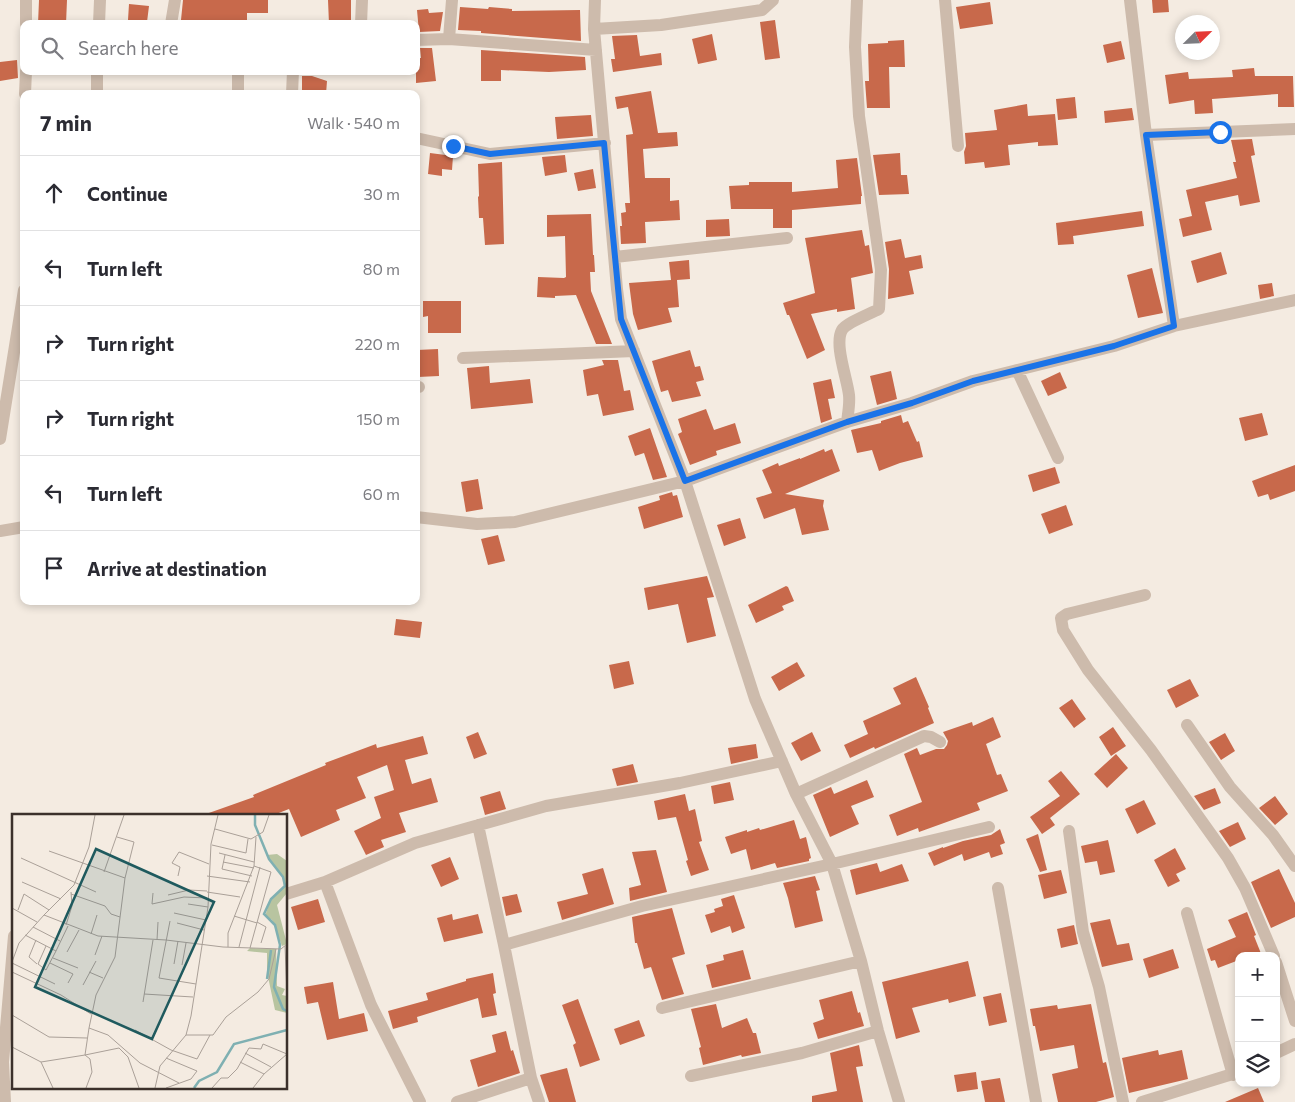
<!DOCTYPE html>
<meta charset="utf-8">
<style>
body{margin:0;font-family:Commissioner,sans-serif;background:#f7f7f7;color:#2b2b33}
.controls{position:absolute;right:15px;bottom:15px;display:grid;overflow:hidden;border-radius:10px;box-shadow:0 2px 8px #0003}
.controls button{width:45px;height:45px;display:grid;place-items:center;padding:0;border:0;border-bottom:1px solid #e1e1e2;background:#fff;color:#2b2b33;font:25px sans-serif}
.compass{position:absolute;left:1175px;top:15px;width:45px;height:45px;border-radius:50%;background:#fff;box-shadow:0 2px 8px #0003;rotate:66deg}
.stop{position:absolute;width:15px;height:15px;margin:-11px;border:4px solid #1a73e8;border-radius:50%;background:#fff}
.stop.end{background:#1a73e8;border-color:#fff;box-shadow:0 1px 5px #0008}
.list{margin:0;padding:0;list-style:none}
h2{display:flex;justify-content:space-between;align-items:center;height:65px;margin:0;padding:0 20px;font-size:21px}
h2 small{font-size:16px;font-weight:400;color:#7c7c81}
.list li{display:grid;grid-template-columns:32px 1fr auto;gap:15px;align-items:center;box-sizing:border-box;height:75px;padding:0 20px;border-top:1px solid #e1e1e2}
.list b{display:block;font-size:19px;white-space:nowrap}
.list em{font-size:16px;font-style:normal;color:#7c7c81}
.icon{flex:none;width:28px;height:28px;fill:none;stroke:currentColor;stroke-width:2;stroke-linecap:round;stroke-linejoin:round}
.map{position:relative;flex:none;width:1295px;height:1102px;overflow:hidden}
.search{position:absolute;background:#fff;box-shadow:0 2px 8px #0003;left:20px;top:20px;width:400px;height:55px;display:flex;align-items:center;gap:12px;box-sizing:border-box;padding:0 18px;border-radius:10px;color:#7c7c81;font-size:19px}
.panel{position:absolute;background:#fff;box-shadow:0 2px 8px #0003;left:20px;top:90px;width:400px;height:515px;border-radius:10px}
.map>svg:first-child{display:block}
.building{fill:#c8694b}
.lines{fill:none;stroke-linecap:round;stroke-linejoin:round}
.minor{stroke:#cdbbac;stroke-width:12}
.route{stroke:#1a73e8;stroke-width:6}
.inset-river{fill:none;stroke:#7fb0b2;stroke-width:2.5}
.inset-road{fill:none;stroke:#aaa098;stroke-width:1}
.view{fill:#1f5a5e;fill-opacity:0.15;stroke:#1f5a5e;stroke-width:2.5}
.inset-edge{fill:none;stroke:#3b302b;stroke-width:2.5}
</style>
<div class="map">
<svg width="1295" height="1102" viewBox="0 0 1295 1102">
<rect width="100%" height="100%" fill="#f4ebe1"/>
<!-- building -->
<path class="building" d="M39 0H67L66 24H38Z
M183 0H268V13H247V24L181 20Z
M328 0H351V24H329Z
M1152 0H1168L1169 12 1153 13Z
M990 2 993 24 960 29 956 7Z
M129 4 149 6 147 22 128 20Z
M460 7 488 9 489 7 512 9V11L580 10 581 41 481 33V31L458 30Z
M428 9 429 13 443 12 440 31 419 32 417 10Z
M775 20 780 58 765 60 760 22Z
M712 34 717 60 698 64 692 39Z
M637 35 640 56 661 53 662 65 613 72 611 59H615L612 36Z
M904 40 905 67H889L890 108H867L865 81H869L868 44 888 43V41Z
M1121 41 1125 59 1107 63 1103 45Z
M420 48H432L436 81 416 83V58H421Z
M481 50 585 57 586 70 549 72 501 70V81H481Z
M17 60 18 78 0 81V62Z
M1254 68 1255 76H1293L1294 107H1278V94L1212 99 1213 113 1195 114 1194 100 1169 104 1165 75 1188 72 1189 79 1233 77 1232 70Z
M302 76H312L327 81 326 94H302Z
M651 91 658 133 677 132 678 146 643 149 645 178H670V201L679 200 680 220 645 222 646 243 621 244 620 226H622L621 213 626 212 625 203H630L626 135 633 134 628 107 617 109 615 97Z
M1075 97 1077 118 1058 120 1056 99Z
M1027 104 1028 116 1055 114 1058 145 1038 146V142L1008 145 1010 165 985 168 984 162 965 164 964 152 966 146 965 133 997 130 994 110Z
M1132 108 1134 120 1105 123 1104 111Z
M591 115 593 136 557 139 555 117Z
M1252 139 1255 155 1251 156 1260 202 1240 206 1238 195 1205 202 1212 230 1183 237 1179 219 1192 216 1186 190 1237 178 1233 162H1236L1231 140Z
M430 153 453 156 452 170 442 169V176L428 174Z
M900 153 901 175H907L909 194 879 195 873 155Z
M565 155 567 172 545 176 542 157Z
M857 158 862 196H861V204L792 210V228H773V209H731L729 186 749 185V182H792V192L838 188 836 160Z
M502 162 504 244 485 245 483 218H479L478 197 479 196 478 164Z
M593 169 596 188 578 191 574 173Z
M1142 211 1144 226 1073 236 1074 244 1058 245 1056 223Z
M591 214 593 255H594L595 272H590L591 291 612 344H596L576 295 555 296V298L537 297 538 277 564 278 566 277 565 236 547 237V215Z
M729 219 730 236 706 237V220Z
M862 230 865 246 869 245 873 273 851 278 855 309 837 312V309L811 314 825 350 807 359 789 315H787L783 303 815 293 805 238Z
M901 239 905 258 921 255 923 268 909 271 914 294 888 299 889 269 885 242Z
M1221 252 1227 274 1197 283 1191 261Z
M689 260 690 279 677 280 679 307 668 308 672 322 638 330 633 314 629 283 671 280 669 262Z
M1152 268 1163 313 1138 318 1127 275Z
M1272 283 1274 296 1260 299 1258 285Z
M423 301H461V333H428V316L423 317Z
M438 349 439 376 418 377 417 350Z
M690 350 695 367 700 366 704 380 696 382 701 396 672 402 668 390 661 392 652 361Z
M602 360H618L624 391 630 390 634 410 603 416 598 394 587 396 583 370 604 365Z
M489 366 490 383 530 379 533 403 471 409 467 368Z
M891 371 897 399 877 405 870 376Z
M1060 372 1067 388 1048 396 1041 381Z
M831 379 835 398 828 399 832 419 821 423 813 383Z
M706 409 714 430 735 423 741 443 716 451 717 455 690 465 678 434 682 432 678 419Z
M1262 413 1268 435 1245 441 1239 418Z
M901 415 903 423 908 421 917 442 919 441 923 457 900 463 879 471 872 450 857 453 851 430 881 423V421Z
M650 428 667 477 653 480 644 453 635 456 628 436Z
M824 449 825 452 832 449 840 471 785 494 824 500 823 506 829 530 802 535 795 508 764 519 756 498 772 493 762 470 778 463 779 466 800 458V459Z
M1295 465V491L1270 500 1268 494 1258 497 1252 481Z
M1055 467 1060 483 1033 492 1028 475Z
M478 479 483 509 466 512 461 482Z
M672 492 673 496 677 495 683 517 644 529 638 507 660 500 659 496Z
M1066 505 1073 525 1049 534 1041 514Z
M740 518 746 538 724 546 717 525Z
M498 535 505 561 488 565 481 539Z
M707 576 714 597 707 598 716 636 687 643 678 604 648 610 644 588Z
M786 586 788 587 794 601 782 606 784 610 756 623 748 605Z
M396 619 422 622 420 638 394 635Z
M629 661 634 684 614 689 609 665Z
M797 662 805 676 779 691 771 677Z
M916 677 929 707 928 708 934 723 875 749 874 747 850 758 844 745 868 734 863 721 901 704 893 688Z
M1190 679 1199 696 1176 708 1167 690Z
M1072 699 1086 719 1074 728 1059 708Z
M993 717 1001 737 986 744 997 775 1001 774 1008 791 977 803 980 810 919 832 918 828 897 836 889 815 922 802 904 754 917 748 920 755 936 749H944L947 745 948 741 943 732 972 722 973 726Z
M1113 727 1126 746 1111 756 1099 737Z
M478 732 487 754 474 759 466 737Z
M812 732 821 751 801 761 791 743Z
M1225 733 1235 751 1221 760 1209 742Z
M423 736 428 754 405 760 412 784 431 778 438 802 399 813 406 832 381 840 384 847 366 855 354 831 381 818 374 797 394 790 387 765 357 777 366 798 336 810 340 820 301 837 289 809 271 816H207L206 814 254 797 253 795 326 765 325 763 376 744 377 748Z
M756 744 758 758 731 764 728 748Z
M1116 754 1128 768 1107 788 1094 774Z
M633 764 638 782 617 786 612 769Z
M1061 771 1080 794 1050 818 1055 825 1042 834 1030 817 1060 796 1048 781Z
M867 780 874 797 851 806 859 824 830 837 813 795 831 787 834 794Z
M730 782 734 800 714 804 711 786Z
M1215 788 1221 803 1204 810 1194 796Z
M500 791 506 809 485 815 480 797Z
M685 794 689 811 695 809 702 841 699 842 709 870 691 876 686 861 688 860 676 817 658 820 654 801Z
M1275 796 1288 814 1275 825 1259 808Z
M1144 800 1156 824 1137 834 1125 809Z
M794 820 800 839 806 837 811 858 809 859V861L777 868 775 863 751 870 746 849 731 854 725 837 747 830V832L759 828 760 830Z
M1238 822 1246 839 1230 847 1219 831Z
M1000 829 1005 843 1000 845 1003 854 991 858 989 852 964 861 962 854 934 866 928 853 943 847V848L963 841 991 835Z
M1038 834 1047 870 1040 872 1026 839Z
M1108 840 1115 872 1100 875 1097 861 1085 863 1081 846Z
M1175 848 1186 869 1176 874 1180 881 1168 887 1154 860Z
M656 850 667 892 630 901 629 888 641 885 632 852Z
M450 857 459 879 441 887 431 865Z
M877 863 880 872 902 864 909 881 856 895 850 870Z
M603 868 614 904 562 920 557 902 588 894 582 874Z
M1279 869 1295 903V917L1271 928 1251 882Z
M1061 870 1067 893 1044 899 1038 875Z
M815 876 820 890 816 891 823 921 795 928 788 898 783 883Z
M517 894 522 912 506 916 502 897Z
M734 895 745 928 732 933 730 926 711 933 705 915 715 912 714 909 723 906 721 899Z
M318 899 325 922 298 930 291 907Z
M672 908 685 954 672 958 684 994 662 1000 651 967 644 969 637 943H635L632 917Z
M1247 912 1256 935 1254 936 1262 956H1239V960L1218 968 1215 960 1211 961 1207 949 1236 937 1228 920Z
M452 914 453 920 478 914 483 933 444 942 437 918Z
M1110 919 1117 945 1129 943 1133 960 1102 967 1090 923Z
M1074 925 1078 944 1061 948 1057 929Z
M1173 949 1179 968 1149 978 1143 959Z
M743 950 751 979 712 988 706 965 724 960 723 955Z
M968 961 976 996 949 1003 948 999 912 1008 920 1032 896 1039 882 982Z
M493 973 496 993 493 994 497 1015 482 1018 478 998 417 1017 418 1022 393 1029 388 1011 428 1000 426 993 466 981V979Z
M333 982 339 1019 364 1013 368 1031 327 1040 318 1002 307 1004 304 987Z
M852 991 858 1013 860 1012 864 1026 818 1039 813 1023 824 1019 819 1000Z
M1001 993 1007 1022 989 1026 983 997Z
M578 999 600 1060 580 1067 573 1045 576 1043 562 1005Z
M716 1004 722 1028 747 1018 753 1033H756L761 1053 742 1057 741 1055 703 1065 699 1048 701 1047 691 1009Z
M1091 1004 1103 1063 1106 1062 1114 1097 1096 1102H1058L1052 1074 1078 1068 1074 1045 1040 1051 1035 1026H1033L1030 1009 1057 1005 1058 1009Z
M639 1020 645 1036 620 1045 614 1029Z
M506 1031 511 1051 513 1050 520 1073 478 1087 470 1060 496 1052 492 1035Z
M859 1045 863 1066 856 1067 863 1102H812V1096L837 1091 830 1053Z
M1158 1050 1159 1055 1182 1050 1188 1079 1129 1093 1122 1058Z
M567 1068 576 1102H549L540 1075Z
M976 1072 978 1089 957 1092 954 1075Z
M1000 1078 1005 1102H985L981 1081Z
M1258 1088 1264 1102H1225Z"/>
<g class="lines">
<!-- minor -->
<path class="minor" d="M595 0 594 29 617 289 621 319 685 481 755 699 796 794 832 864 861 961 878 1031 899 1102
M945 0 958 146
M1130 0 1146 135 1174 326
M26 24V0
M99 24 100 0
M171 24 175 0
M361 24 362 0
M594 29 661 25 762 10 773 0
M449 39 452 0
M416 40 449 39 596 50
M25 94 26 71
M97 94V71
M238 94V71
M292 94 293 71
M1146 135 1295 129
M416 138 490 154 605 143
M615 257 787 238
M463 358 634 351
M1017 370 1058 458
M416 387H419
M847 422C848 413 850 404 849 395 847 378 834 344 842 330 846 323 870 314 879 309L881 270 859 116 855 47 857 0
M0 439 24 290
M416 517 477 524 515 522 685 481 847 422 912 403 973 381 1114 346 1174 326 1295 300
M0 531 24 527
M1145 595 1067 614 1061 618 1063 630 1088 670 1151 750 1228 858 1245 888 1274 956
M1187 725 1230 787 1273 835 1295 866
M796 794 924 736 931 737 940 742
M478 825 504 945
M1069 831 1083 932 1099 987 1123 1102
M325 882 371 1005 420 1102
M998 888 1036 1102
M286 894 325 882 415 843 546 806 680 783 782 761
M1187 913 1233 1075
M1276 962 1295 1021
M662 1008 861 961
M1276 1053 1295 1044
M691 1076 802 1053 878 1031
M5 1102 3 1062 14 936
M457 1102 531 1078
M539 1102 531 1078 504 945 642 906 832 864 989 827
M1142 1102 1239 1072"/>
</g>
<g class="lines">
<!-- route -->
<path class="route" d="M453 146 490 154 604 143 621 319 685 481 847 422 912 403 973 381 1114 346 1174 326 1146 135 1220 132"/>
</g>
<!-- overview -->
<g transform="translate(12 814)">
<rect width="275" height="275" fill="#f4ebe1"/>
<path d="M265 40 275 47V79L265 91 275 130 270 132 260 106 253 102 259 85 272 73 271 63 255 41ZM238 134 264 135 265 172 273 175 270 181 275 182V199L263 196 255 158V139L235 137Z" fill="#b8c4a0"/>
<path class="inset-river" d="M243 1V11L257 45 271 63 273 72M275 70 259 85 252 100 263 111 268 131 262 173 271 195 275 197M255 165 259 136M182 274 187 267 205 258 222 230 275 216"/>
<path class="inset-road" d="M203 15 239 25 251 18 257 1M200 31 234 39 236 25M37 37 113 64M207 39 242 48M213 41 210 55 240 62M9 44 84 78M211 48 242 54M92 58 112 1M166 62 168 53 160 49 167 38 197 50M195 62 238 68M10 68 49 85M195 78 228 83M141 79 140 90 172 83 195 84M59 80 93 92 99 100 108 103M156 81 177 76 195 77M176 90 196 93M0 94 25 108M6 96 12 80 37 96M162 99 194 106M32 101 62 71 77 33 83 1M222 102 245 109M158 107 147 164 184 170M245 108 254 113 249 129M165 109 192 116M54 111 60 92 59 78M21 113 48 127M79 120 85 101M13 121 44 137 56 112M24 126 17 143 25 150M145 126 146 108M34 132 26 150 34 156 44 137M273 132 275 180M216 133V119L242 52 244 23M227 133 248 53M238 134 259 58 242 52M55 138 67 116M83 141 90 122M41 144 66 154M0 148 7 129 32 101 86 122 154 126 211 133 269 135 275 130M0 149 43 170M38 149 61 160 56 169M162 150 166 127M170 151 174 129M0 158 49 181 79 200M77 158 91 164M71 171 84 147M132 180 181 183M131 188 141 126M0 201 37 223 75 224M77 214 84 181 103 143 113 64 122 28 105 23M123 216 159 236 185 245 198 221M174 221H201L214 203 246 178 257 165 264 135M0 233 29 248M233 239 259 253M228 248 252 260M41 274 29 248 73 241 78 245 80 258 74 274M127 274 116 243 107 234 73 241 77 214 96 221 128 249 167 269M143 274 148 252 174 221 179 202 196 93 199 30 206 1M154 274 179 265 185 257 154 244M200 274 209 264H216L225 255 237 234 249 235 251 230 275 240M241 274 252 260 275 240"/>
<path class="view" d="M84 35 202 88 140 225 23 173Z"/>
<rect width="275" height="275" class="inset-edge"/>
</g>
</svg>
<div class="controls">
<button>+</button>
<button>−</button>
<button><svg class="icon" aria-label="layers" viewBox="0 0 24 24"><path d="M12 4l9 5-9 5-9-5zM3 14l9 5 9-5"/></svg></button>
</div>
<svg class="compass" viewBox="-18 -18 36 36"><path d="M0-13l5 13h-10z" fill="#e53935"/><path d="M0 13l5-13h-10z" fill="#7c7c81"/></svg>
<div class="stop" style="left:1220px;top:132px"></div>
<div class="stop end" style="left:453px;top:146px"></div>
<div class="search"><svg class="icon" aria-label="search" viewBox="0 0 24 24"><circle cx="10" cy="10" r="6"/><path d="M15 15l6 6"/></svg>Search here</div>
<section class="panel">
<h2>7 min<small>Walk · 540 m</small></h2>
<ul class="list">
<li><svg class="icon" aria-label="ahead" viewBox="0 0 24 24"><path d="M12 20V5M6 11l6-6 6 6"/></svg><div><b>Continue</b></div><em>30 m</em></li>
<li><svg class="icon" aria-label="left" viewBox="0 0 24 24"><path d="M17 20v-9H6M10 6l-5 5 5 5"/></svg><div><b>Turn left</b></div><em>80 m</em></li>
<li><svg class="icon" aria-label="right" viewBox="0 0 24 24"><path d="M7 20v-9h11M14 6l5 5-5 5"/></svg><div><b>Turn right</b></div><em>220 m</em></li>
<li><svg class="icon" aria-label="right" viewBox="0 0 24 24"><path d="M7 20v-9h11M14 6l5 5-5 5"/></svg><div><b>Turn right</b></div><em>150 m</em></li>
<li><svg class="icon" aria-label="left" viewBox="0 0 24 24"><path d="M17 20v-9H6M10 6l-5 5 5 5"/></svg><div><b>Turn left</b></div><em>60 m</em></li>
<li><svg class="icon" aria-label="arrive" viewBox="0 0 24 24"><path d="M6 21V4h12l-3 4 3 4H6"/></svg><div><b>Arrive at destination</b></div></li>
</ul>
</section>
</div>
